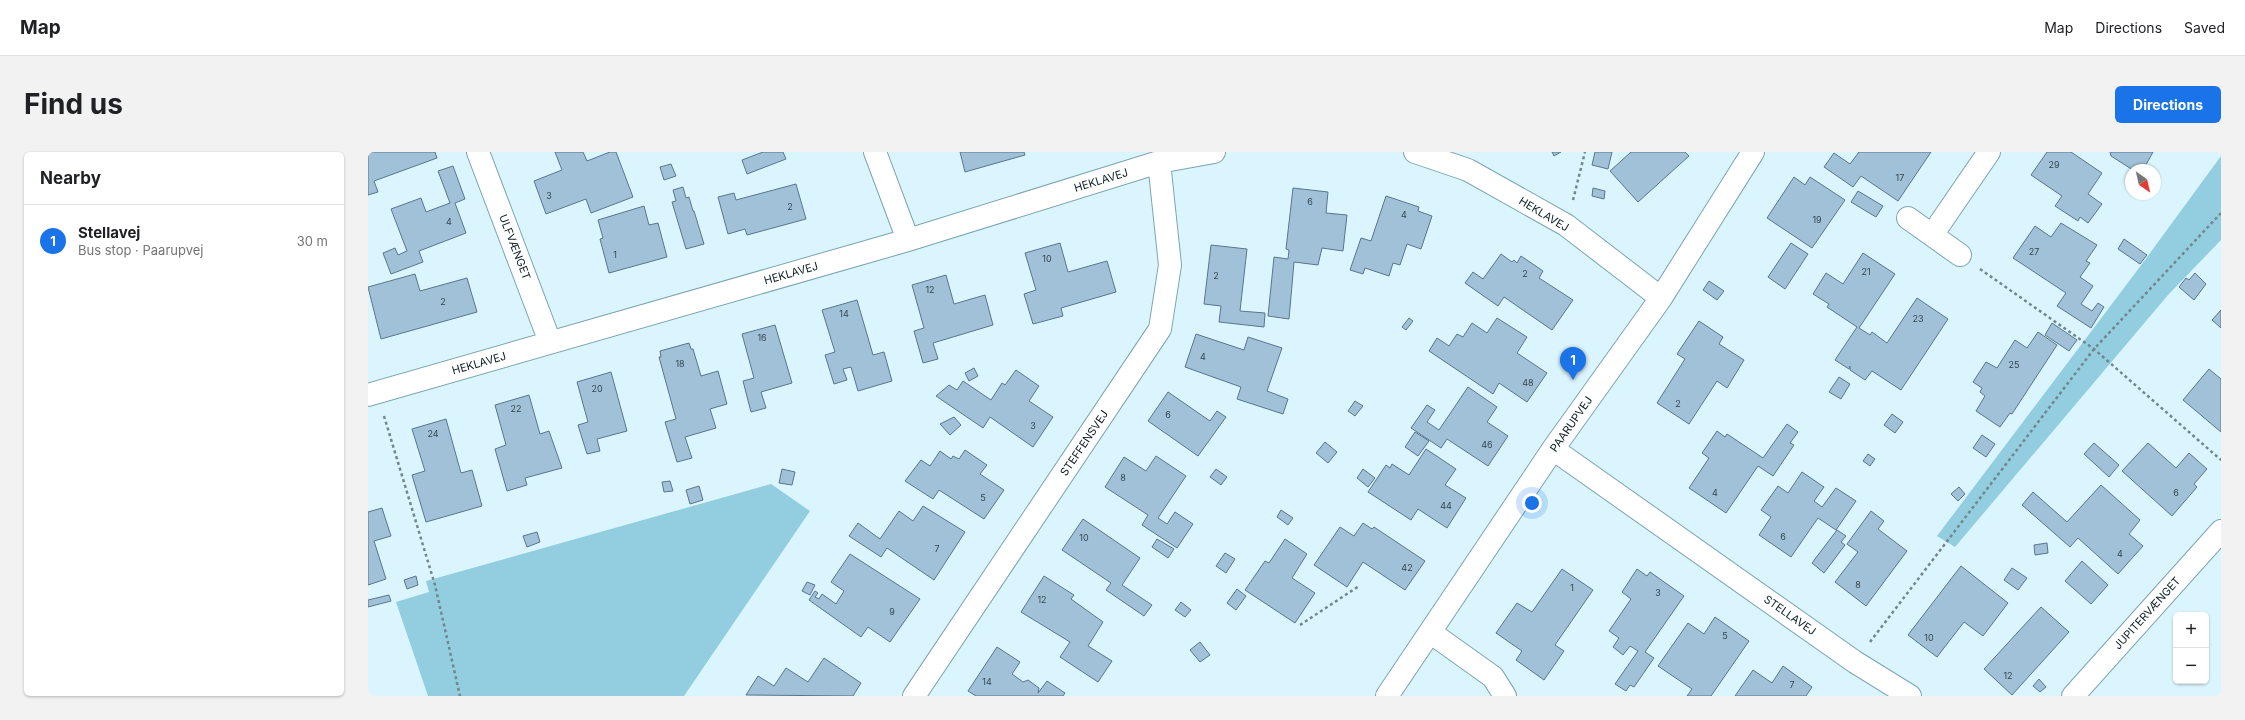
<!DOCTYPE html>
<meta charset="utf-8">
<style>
body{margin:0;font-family:Inter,sans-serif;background:#f2f2f2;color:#202124}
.controls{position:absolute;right:12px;bottom:12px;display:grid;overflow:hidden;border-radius:6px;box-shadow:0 1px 3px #0004}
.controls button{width:36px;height:36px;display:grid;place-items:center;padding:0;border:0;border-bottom:1px solid #e0e0e0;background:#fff;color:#202124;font:20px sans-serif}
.compass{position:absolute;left:1757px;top:12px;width:36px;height:36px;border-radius:50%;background:#fff;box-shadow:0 1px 3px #0004;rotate:146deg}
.you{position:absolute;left:1164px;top:351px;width:14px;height:14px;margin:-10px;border:3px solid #fff;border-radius:50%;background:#1a73e8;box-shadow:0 0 0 6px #1a73e833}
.badge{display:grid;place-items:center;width:26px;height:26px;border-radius:50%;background:#1a73e8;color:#fff;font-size:13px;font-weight:700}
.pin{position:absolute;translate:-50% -33px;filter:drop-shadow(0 1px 2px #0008)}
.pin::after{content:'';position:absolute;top:21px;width:14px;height:12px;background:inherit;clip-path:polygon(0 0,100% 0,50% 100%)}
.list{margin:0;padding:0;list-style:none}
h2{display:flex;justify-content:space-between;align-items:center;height:52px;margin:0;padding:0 16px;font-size:17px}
h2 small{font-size:13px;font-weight:400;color:#757577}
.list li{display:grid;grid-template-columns:26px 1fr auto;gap:12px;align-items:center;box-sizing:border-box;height:72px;padding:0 16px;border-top:1px solid #e0e0e0}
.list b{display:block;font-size:15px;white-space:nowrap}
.list p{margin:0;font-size:13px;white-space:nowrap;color:#757577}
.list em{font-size:13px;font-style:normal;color:#757577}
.map{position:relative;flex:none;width:1853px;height:544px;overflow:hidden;border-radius:6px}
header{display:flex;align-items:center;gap:24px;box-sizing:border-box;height:56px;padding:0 20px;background:#fff;border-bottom:1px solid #e0e0e0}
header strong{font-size:19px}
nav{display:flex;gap:22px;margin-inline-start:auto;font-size:14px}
.intro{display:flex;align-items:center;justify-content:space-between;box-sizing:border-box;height:96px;padding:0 24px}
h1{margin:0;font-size:28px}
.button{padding:10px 18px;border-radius:6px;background:#1a73e8;color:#fff;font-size:14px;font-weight:700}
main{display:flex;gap:24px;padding:0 24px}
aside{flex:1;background:#fff;border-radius:6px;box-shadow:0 1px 3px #0004}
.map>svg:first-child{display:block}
.green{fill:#92cde0}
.building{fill:#a1c1d9;stroke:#58768c}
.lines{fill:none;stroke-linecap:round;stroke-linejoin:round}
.minor-casing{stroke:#7ba4b2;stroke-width:24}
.path{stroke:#72868d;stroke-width:2.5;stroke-dasharray:3 3;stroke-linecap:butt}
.minor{stroke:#fff;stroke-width:22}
.labels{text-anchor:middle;stroke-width:3.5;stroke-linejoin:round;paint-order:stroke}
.number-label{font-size:9px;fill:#334750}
.street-label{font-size:11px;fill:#0e1e23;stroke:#fff}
</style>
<header>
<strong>Map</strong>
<nav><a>Map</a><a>Directions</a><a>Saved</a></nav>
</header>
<div class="intro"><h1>Find us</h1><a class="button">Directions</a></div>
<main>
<aside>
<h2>Nearby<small></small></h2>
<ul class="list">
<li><span class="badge">1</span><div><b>Stellavej</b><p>Bus stop · Paarupvej</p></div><em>30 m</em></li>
</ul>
</aside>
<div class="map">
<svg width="1853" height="544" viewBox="0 0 1853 544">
<rect width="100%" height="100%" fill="#dbf5fe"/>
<!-- green -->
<path class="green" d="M1853 4V88L1800 143 1587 395 1569 384 1774 112Z
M403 332 442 359 316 544H60L28 450 61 440 58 429Z"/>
<!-- building -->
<path class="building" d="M0 0H67L69 6 6 29 10 40 0 43Z
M187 0H215L219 9 242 0H248L265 45 223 61 218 47 178 62 166 29 194 18Z
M395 0H415L418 7 379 22 374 8Z
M592 0H656L657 3 597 20Z
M1184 0H1193L1186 4Z
M1227 0H1244L1240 17 1224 13Z
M1263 0H1317L1321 4 1270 50 1242 19Z
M1491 0H1563L1530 49 1493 24 1485 35 1456 15 1466 1 1482 12Z
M1679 0H1703L1734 21 1720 42 1734 52 1720 71 1712 65 1710 69 1687 54 1694 44 1663 23Z
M1742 0H1785L1775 18H1765L1743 4Z
M303 12 308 24 296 28 292 15Z
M85 14 97 47 87 51 98 81 51 99 55 110 23 122 15 101 27 96 30 103 39 99 23 57 53 46 58 60 82 51 70 19Z
M1426 25 1437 33 1442 25 1477 48 1444 96 1399 66Z
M428 32 438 67 379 83 377 77 360 82 350 45 366 41 368 48Z
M315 35 318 46 321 45 325 59H326L336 92 318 97 304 50 308 49 305 38Z
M925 36 960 40 958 61 979 63 975 99 954 96 950 113 926 110 921 167 900 164 906 105 920 107 921 98 918 97Z
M1225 36 1237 39 1236 47 1224 44Z
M1490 39 1515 54 1508 65 1483 50Z
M1018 44 1051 55 1050 59 1064 64 1053 97 1039 92 1032 113 1025 111 1021 124 997 116 995 122 982 118 993 86 1003 89Z
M276 54 281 73 290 71 299 105 241 121 232 87 235 86 230 68Z
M1693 71 1729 93 1718 109 1722 111 1712 125 1725 134 1713 152 1724 159 1730 151 1736 155 1723 176 1689 154 1698 141 1645 106 1667 74 1683 85Z
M1756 87 1779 103 1772 112 1750 97Z
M692 91 700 120 739 109 748 140 693 156 695 164 665 172 656 142 668 138 657 101Z
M1423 91 1440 102 1417 137 1400 125Z
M843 93 879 97 872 159 897 161 896 175 851 170 853 154 836 152Z
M1495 101 1527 122 1491 176 1502 183 1504 180 1519 191 1549 146 1580 167 1533 238 1504 219 1497 228 1482 218V214L1481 217 1467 208 1489 175 1459 155 1461 152 1445 142 1458 121 1475 132Z
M1133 102 1144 110 1146 108 1149 111 1153 104 1175 119 1171 126 1205 148 1184 178 1136 145 1130 154 1097 131 1105 120 1115 127Z
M1827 121 1838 132 1826 148 1811 135 1818 126 1821 128Z
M47 122 52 139 99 126 109 160 13 187 0 135Z
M578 123 586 152 617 143 625 173 565 191 570 207 555 211 546 179 556 176 544 133Z
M1341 129 1356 139 1349 148 1335 138Z
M489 148 505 203 516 200 524 229 490 239 483 215 475 217 479 228 466 232 457 203 467 200 454 158Z
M1853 158V176L1844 168Z
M1041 166 1045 169 1038 178 1034 175Z
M1129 166 1159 185 1149 201 1179 221 1159 250 1131 231 1125 242 1061 199 1069 186 1081 194 1089 182 1095 185 1104 171 1119 181Z
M1331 169 1355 185 1351 192 1376 208 1359 236 1349 229 1321 272 1289 251 1317 207 1309 202Z
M1684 171 1709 188 1701 199 1677 183Z
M407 173 424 231 393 240 398 256 383 260 375 229 386 226 374 182Z
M1670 180 1689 193 1644 262 1642 261 1632 275 1608 259 1617 244 1612 240 1614 236 1605 230 1618 210 1629 216 1647 188 1659 196Z
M828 182 876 198 880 185 914 196 899 239 920 247 915 262 869 247 873 235 817 215Z
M321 191 323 197H325L333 224 350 219 359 252 342 257 348 276 317 285 324 306 309 310 297 270 308 267 291 205H293L292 199Z
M606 216 610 224 601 229 597 221Z
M1841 217 1853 227V280L1815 248Z
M648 218 671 234 661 249 685 265 665 295 622 265 615 276 568 244 581 233 589 238 595 229 623 248 634 231 637 233Z
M243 220 259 279 229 287 232 299 219 302 210 273 220 270 209 230Z
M1471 225 1482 232 1473 247 1461 240Z
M1100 235 1129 255 1119 270 1140 284 1120 314 1079 287 1073 296 1043 276 1059 253 1067 258 1059 270 1071 278Z
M800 240 842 269 849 259 858 265 830 304 780 269Z
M161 243 172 282 181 279 194 316 157 326 159 333 139 339 127 297 138 293 127 253Z
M987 249 995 254 987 264 980 259Z
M1524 262 1535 270 1527 281 1516 273Z
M586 265 593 273 582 283 572 272Z
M78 267 93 321 104 318 114 354 58 370 44 323 57 319 44 277Z
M1419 272 1430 280 1422 291 1426 293 1405 324 1390 314 1358 361 1321 336 1341 306 1334 301 1349 279 1357 285 1359 282 1395 306Z
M1047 280 1061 289 1050 304 1037 295Z
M1614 283 1627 292 1618 305 1605 296Z
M957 290 969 300 960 311 948 301Z
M1726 291 1751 313 1741 325 1716 302Z
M1780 291 1808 316 1821 301 1839 317 1826 332 1829 335 1804 364 1754 319Z
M1058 297 1088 317 1077 333 1098 346 1079 376 1050 357 1043 368 1000 340 1018 313 1022 316 1024 312 1041 323Z
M597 298 619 313 612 322 636 338 616 367 571 338 565 347 537 329 553 308 562 314 572 299 583 307 585 304 591 307Z
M1500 302 1507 307 1502 314 1495 309Z
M788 304 818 324 790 366 799 372 807 360 825 372 809 396 774 373 780 363 737 335 756 305 778 319Z
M414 317 427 320 424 333 411 331Z
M848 317 859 325 853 333 842 325Z
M995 317 1007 326 1000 335 989 326Z
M1434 320 1456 335 1446 349 1454 355 1468 336 1488 349 1468 378 1450 366 1423 405 1391 383 1403 365 1393 358 1410 334 1420 341Z
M302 329 305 339 296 340 294 330Z
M1733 333 1772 368 1761 382 1775 394 1750 422 1710 386 1702 395 1654 353 1665 340 1699 370Z
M331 334 335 348 322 352 318 338Z
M1591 335 1597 342 1590 349 1583 342Z
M555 354 597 380 566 428 519 396 513 405 481 384 490 371 512 387 531 359 545 369Z
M14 356 23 384 6 389 18 427 0 433V360Z
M913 358 925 366 920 373 909 365Z
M1503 359 1516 369 1510 377 1539 399 1498 454 1467 430 1490 400 1479 392Z
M715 367 772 406 754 433 784 453 776 464 738 438 743 431 694 398Z
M995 371 1004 377 1006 375 1057 409 1037 438 995 410 979 435 946 413 972 375 986 384Z
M1469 378 1478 384 1473 390 1477 393 1456 421 1444 411Z
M169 380 172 390 159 395 155 384Z
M789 387 806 397 800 406 784 395Z
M917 387 939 402 924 426 947 441 927 471 877 438 897 409 901 411Z
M1679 391 1680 401 1667 403 1666 393Z
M857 401 867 407 858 421 848 414Z
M482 402 552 447 522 490 500 475 493 485 441 448 447 439 450 441 447 445 451 447 454 442 468 452 476 439 463 430Z
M1714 409 1740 433 1723 452 1697 429Z
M1593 414 1640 451 1615 484 1596 470 1569 505 1540 483Z
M1644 416 1659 426 1650 438 1636 428Z
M1194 417 1225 438 1187 493 1196 499 1176 528 1148 508 1154 499 1128 481 1149 451 1164 460Z
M1269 417 1279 424 1282 420 1316 444 1277 500 1286 506 1266 535 1262 533 1258 539 1247 532 1270 499 1262 494 1255 503 1245 495 1251 486 1241 479 1263 447 1254 440Z
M48 424 50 433 39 437 36 428Z
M676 424 706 443 703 447 735 470 720 494 744 509 730 530 692 505 702 490 653 460Z
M439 430 447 433 442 443 434 439Z
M869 437 878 444 868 458 859 451Z
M21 443 23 449 0 455V448Z
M813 450 823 458 817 465 807 458Z
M1673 455 1701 480 1644 543 1616 517Z
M1347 465 1381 489 1343 544H1319L1324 537 1290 514 1320 471 1336 482Z
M832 490 842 503 832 510 822 498Z
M629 495 652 510 644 522 655 530 660 528 671 536 670 541 679 529 697 541 695 544H608L600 539Z
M456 506 493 531 485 544 378 543 390 524 406 534 418 516 440 530Z
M1415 514 1444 535 1438 544H1367L1385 518 1404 531Z
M1671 527 1678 535 1672 540 1665 534Z"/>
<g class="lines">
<defs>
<path id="minor" d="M110 0 182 190
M507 0 540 88
M1047 0 1100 18 1198 73 1293 146
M1540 66 1592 103
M1564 83 1621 0
M0 243 540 88 791 10 846 0
M1185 297 1487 510 1542 544
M1062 480 1125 525 1137 544
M546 544 792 177 802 113 791 10
M1019 544 1185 297 1293 146 1385 0
M1705 544 1853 379"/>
</defs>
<!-- minor casing -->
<use href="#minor" class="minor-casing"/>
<!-- path -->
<path class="path" d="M1205 48 1217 0
M1612 117 1726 197 1853 308
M16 264 67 433 92 544
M932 473 991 434
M1502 490 1726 197 1853 61"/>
<!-- minor -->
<use href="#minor" class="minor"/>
</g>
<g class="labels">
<!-- number labels -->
<g class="number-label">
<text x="1686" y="16">29</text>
<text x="1532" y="29">17</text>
<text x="181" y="47">3</text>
<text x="942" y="53">6</text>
<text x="422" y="58">2</text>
<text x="1036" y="66">4</text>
<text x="1449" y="71">19</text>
<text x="81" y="73">4</text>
<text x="1666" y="103">27</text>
<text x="247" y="106">1</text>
<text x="679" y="110">10</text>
<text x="1498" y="123">21</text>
<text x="1157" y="125">2</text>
<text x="848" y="127">2</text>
<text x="562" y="141">12</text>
<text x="75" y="153">2</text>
<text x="476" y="165">14</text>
<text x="1550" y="170">23</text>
<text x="394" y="189">16</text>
<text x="835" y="208">4</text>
<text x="312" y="215">18</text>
<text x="1646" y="216">25</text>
<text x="1160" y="234">48</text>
<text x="229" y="240">20</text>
<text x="1310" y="255">2</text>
<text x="148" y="260">22</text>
<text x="800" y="266">6</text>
<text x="665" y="277">3</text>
<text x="65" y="285">24</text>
<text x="1119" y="296">46</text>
<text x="755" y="329">8</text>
<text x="1347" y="344">4</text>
<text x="1808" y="344">6</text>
<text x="615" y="349">5</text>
<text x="1078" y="357">44</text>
<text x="1415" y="388">6</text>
<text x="716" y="389">10</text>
<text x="569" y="400">7</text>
<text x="1752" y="405">4</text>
<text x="1039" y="419">42</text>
<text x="1490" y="436">8</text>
<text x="1204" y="439">1</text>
<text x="1290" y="444">3</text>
<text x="674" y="451">12</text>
<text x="524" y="463">9</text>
<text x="1357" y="487">5</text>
<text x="1561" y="489">10</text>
<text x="1640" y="527">12</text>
<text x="619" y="533">14</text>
<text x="1424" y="536">7</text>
</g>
<!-- street labels -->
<g class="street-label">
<text transform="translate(733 28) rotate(-17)" y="4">HEKLAVEJ</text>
<text transform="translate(1176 62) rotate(31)" y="4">HEKLAVEJ</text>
<text transform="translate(147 95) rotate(69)" y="4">ULFVÆNGET</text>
<text transform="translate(423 121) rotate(-16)" y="4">HEKLAVEJ</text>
<text transform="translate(111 211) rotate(-16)" y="4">HEKLAVEJ</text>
<text transform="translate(1203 272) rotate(-55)" y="4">PAARUPVEJ</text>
<text transform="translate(716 291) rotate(-56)" y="4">STEFFENSVEJ</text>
<text transform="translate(1779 461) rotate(-48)" y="4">JUPITERVÆNGET</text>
<text transform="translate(1422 463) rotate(35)" y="4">STELLAVEJ</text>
</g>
</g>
</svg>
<div class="controls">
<button>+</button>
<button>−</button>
</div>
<svg class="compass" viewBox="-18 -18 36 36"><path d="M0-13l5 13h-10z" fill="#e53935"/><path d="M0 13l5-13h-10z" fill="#757577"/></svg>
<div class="you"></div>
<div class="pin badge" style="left:1205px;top:228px">1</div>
</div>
</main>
